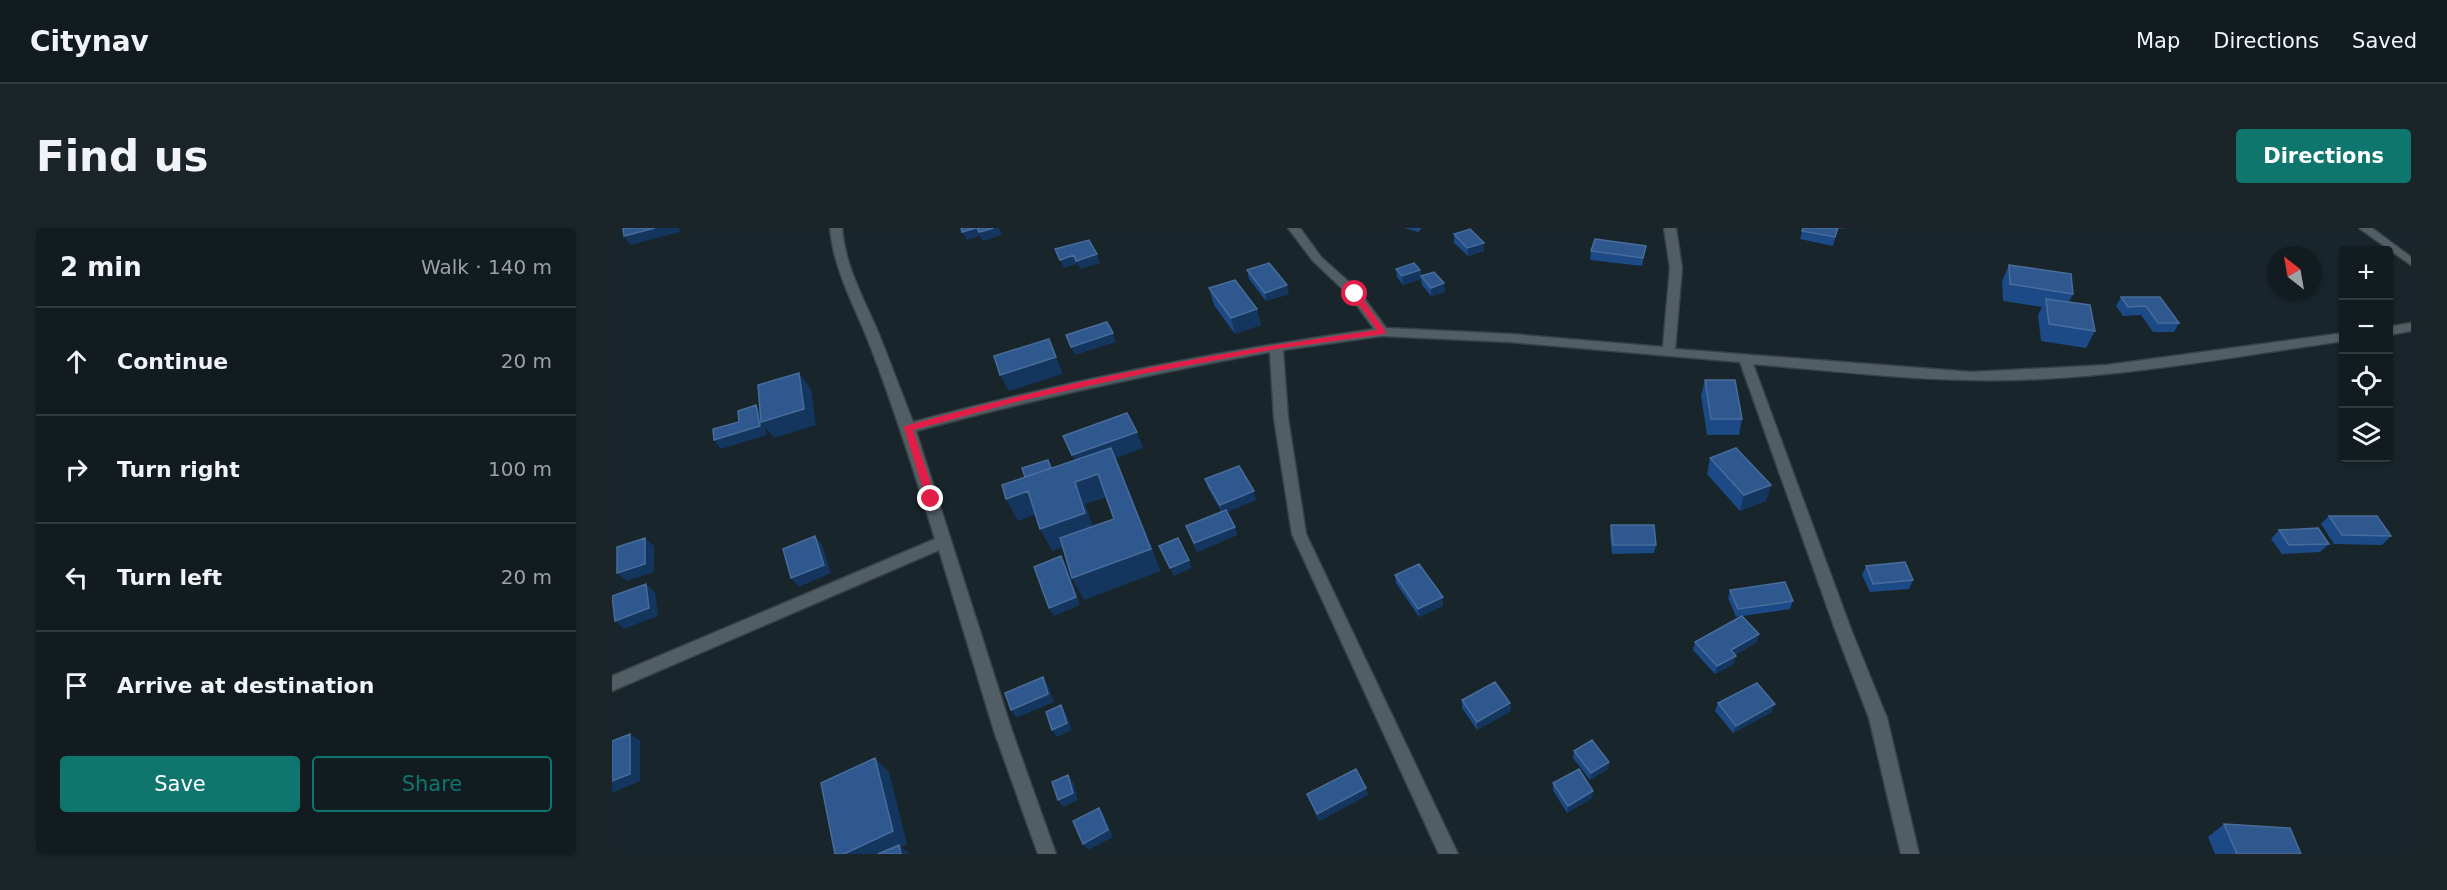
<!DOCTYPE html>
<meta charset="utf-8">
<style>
body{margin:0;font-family:"DejaVu Sans",sans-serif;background:#1b2529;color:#f1f3f6}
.controls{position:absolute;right:18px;top:18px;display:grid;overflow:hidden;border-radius:6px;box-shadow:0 2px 4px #0004}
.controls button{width:54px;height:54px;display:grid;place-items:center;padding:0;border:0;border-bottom:2px solid #313a3e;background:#121c20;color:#f1f3f6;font:30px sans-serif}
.compass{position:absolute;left:1655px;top:18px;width:54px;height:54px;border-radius:50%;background:#121c20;box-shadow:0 2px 4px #0004;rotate:329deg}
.stop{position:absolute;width:18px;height:18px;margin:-14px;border:4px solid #e11d48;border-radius:50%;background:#fff}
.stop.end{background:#e11d48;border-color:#fff;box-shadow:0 2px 6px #0008}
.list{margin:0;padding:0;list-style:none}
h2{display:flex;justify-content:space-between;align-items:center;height:78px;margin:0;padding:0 24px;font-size:26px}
h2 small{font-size:20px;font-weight:400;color:#9ca1a5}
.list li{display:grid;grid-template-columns:39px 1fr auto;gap:18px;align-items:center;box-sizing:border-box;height:108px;padding:0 24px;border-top:2px solid #313a3e}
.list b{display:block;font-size:22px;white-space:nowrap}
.list em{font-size:20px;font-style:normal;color:#9ca1a5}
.actions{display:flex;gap:12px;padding:18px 24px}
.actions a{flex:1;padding:14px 0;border:2px solid #0f766e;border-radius:6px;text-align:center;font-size:21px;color:#0f766e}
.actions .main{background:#0f766e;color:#fff}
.icon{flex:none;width:33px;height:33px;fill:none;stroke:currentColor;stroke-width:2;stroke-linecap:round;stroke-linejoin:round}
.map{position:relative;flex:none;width:1799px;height:626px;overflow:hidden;border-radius:6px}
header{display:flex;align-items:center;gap:36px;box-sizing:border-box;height:84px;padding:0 30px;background:#121c20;border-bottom:2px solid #313a3e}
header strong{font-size:28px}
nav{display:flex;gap:33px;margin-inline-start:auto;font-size:21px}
.intro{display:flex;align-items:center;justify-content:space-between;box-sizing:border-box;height:144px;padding:0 36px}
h1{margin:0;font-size:42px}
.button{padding:15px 27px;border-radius:6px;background:#0f766e;color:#fff;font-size:21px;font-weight:700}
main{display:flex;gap:36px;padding:0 36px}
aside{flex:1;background:#121c20;border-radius:6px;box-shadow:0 2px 4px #0004}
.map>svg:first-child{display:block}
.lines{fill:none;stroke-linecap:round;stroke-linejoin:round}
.street-casing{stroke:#384246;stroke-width:3}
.street{fill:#515f65;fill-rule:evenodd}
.wall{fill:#1c4a86}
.shaded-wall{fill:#13355e}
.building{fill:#2f588f;stroke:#486c9b;stroke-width:1.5}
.route{fill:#e11d48}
</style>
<header>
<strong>Citynav</strong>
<nav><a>Map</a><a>Directions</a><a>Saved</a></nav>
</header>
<div class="intro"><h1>Find us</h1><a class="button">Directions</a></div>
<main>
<aside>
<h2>2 min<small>Walk · 140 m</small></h2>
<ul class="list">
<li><svg class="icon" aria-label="ahead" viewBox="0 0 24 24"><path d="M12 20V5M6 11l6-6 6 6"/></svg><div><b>Continue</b></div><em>20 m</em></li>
<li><svg class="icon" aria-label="right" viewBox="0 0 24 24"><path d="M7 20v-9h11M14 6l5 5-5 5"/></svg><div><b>Turn right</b></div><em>100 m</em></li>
<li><svg class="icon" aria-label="left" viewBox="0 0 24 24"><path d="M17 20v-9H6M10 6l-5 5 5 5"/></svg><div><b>Turn left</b></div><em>20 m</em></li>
<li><svg class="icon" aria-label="arrive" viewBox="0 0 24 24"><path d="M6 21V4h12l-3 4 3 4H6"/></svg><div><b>Arrive at destination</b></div></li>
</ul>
<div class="actions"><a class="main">Save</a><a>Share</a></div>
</aside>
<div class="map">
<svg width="1799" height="626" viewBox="0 0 1799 626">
<rect width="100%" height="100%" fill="#18252a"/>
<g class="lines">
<defs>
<path id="street" d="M218 0H230C233 38 251 69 266 104 278 133 289 164 301 194 453 153 606 123 762 101L739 69 701 33 676 0H688L709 29 747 63 774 100 898 106 1051 119 1058 40 1052 0H1064L1070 40 1063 121 1360 144 1495 137 1732 105V113C1609 130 1484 155 1360 152 1287 151 1214 142 1141 136L1240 404 1275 490 1307 626H1289L1257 490 1224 404 1128 134 898 114 770 108 671 122 676 190 694 306 846 626H827L680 306 662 190 658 124C538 146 421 171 304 203L400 503 444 626H426L382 503 327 322 0 463V448L323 311C303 246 283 183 259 120 244 80 222 44 218 0Z
M1747 0H1760L1799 29V37Z
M1799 95V103L1776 107V99Z"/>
</defs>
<!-- street casing -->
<use href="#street" class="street-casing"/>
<!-- street -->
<use href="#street" class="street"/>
</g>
<!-- wall -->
<path class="wall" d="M792 0H810L806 4Z
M1191 0H1231V1L1226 0 1221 18 1188 11Z
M842 6 872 23 856 28 842 15Z
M1034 18 1030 38 978 32 979 23Z
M1397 37 1461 66 1457 74 1483 103 1474 120 1429 113 1426 87 1430 79 1391 73 1390 53Z
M784 41 808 42 809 48 833 64 819 68 810 57 809 51 791 57 785 49Z
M635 42 677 66 654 73 637 51Z
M597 60 645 81 649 97 623 106 602 77Z
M1509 69H1548L1567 95 1562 104H1541L1529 87 1511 88 1504 78Z
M1093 152 1130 191 1127 207H1095L1089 168Z
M1098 230 1159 257 1154 273 1128 283 1095 246Z
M593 251 644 272 615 284 623 299 625 307 585 324 574 298 610 284 596 260Z
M1717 288 1779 308 1770 317 1722 316 1709 296Z
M999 297 1044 317 1042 325 1000 326 998 306Z
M1667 302 1717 316 1708 324 1670 326 1659 311Z
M1254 338 1301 352 1297 361 1258 364 1250 347Z
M783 347 831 369V378L807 389 784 355Z
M1118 362 1181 373 1178 381 1131 388 1145 414 1123 427 1122 436 1103 446 1081 422 1083 414 1129 388 1124 389 1116 370Z
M850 472 898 475 899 483 865 502 850 480Z
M1106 475 1160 484 1121 505 1103 483Z
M962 523 997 534 996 541 978 552 961 530Z
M941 555 980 570 955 585 941 562Z
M695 566 756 567 707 593Z
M1612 596 1689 626H1603L1596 609Z"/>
<!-- shaded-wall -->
<path class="shaded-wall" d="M43 0H67L68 4 18 17 12 8Z
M364 0H387L390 7 371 13 368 8 355 12 350 4Z
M872 15V23L856 28 855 20Z
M485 26 488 35 468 41 464 33Z
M462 27 465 36 452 40 448 32Z
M808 42 809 51 791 57 790 48Z
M832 55 833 64 819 68V60Z
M675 57 677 66 654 73 653 65Z
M645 81 649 97 623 106 619 90Z
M501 105 504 114 463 127 459 119Z
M437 111 451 146 397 163 388 147Z
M187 145 199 161 204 197 162 210 153 199 155 207 109 221 102 212 148 198 144 177 151 186Z
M525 204 531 220 504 230 549 343 472 372 460 350 539 321 503 231 468 243 460 227Z
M486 246 496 269 473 276 484 307 440 323 428 301 463 254Z
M1159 257 1154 273 1128 283 1132 267Z
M416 263 428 285 406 293 394 271Z
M642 263 644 272 611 286 608 277Z
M623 299 625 307 585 324 582 315Z
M203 308 210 317 219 345 187 359 179 350Z
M33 310 42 318V344L15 353 5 345Z
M449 328 454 337 468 377 442 388 437 380Z
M577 332 580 340 562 348 558 340Z
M34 356 43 364 46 388 12 401 3 393Z
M831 369V378L807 389 806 381Z
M1147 406 1145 414 1117 430 1119 422Z
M1124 428 1122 436 1103 446 1105 438Z
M431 449 436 457 442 474 404 490 399 482Z
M898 475 899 483 865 502V494Z
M1163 476 1160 484 1121 505 1124 498Z
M449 477 454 485 460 502 445 509 440 502Z
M18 506 28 513V553L0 565V553Z
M263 530 277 544 295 616 289 619 298 626H232Z
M997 534 996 541 978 552 979 545Z
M456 547 461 554 466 572 451 579 446 572Z
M754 560 756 567 707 593 705 586Z
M981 563 980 570 955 585 956 578Z
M487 580 492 587 501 609 476 622 471 616Z"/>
<!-- building -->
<path class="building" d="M11 0H43L12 8Z
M349 0H364L350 4Z
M365 0H382L367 4Z
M1191 0H1226L1223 9 1190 3Z
M858 1 872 15 855 20 842 6Z
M983 11 1034 18 1031 30 979 23Z
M477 12 485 26 464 33 462 27 448 32 443 21Z
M657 35 675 57 653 65 635 42Z
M802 35 808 42 790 48 784 41Z
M1397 37 1459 46 1461 66 1398 56Z
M822 44 832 55 819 60 809 48Z
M623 52 645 81 619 90 597 60Z
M1509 69H1548L1567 95H1546L1534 78 1516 79Z
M1434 71 1478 77 1483 103 1437 96Z
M495 94 501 105 459 119 454 107Z
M437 111 444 129 388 147 382 128Z
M187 145 192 181 149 194 146 157Z
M1093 152H1123L1130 191H1099Z
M144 177 148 198 102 212 101 201 127 194 126 183Z
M515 185 525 204 460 227 451 208Z
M499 220 539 321 460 350 448 310 502 291 486 246 463 254 473 285 428 301 416 263 394 271 390 257Z
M1124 220 1159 257 1132 267 1098 230Z
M436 232 439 240 413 249 410 240Z
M627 238 642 263 608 277 593 251Z
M614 282 623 299 582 315 574 298Z
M1717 288H1765L1779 308 1730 307Z
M999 297H1042L1044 317H1001Z
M1706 300 1717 316 1677 317 1667 302Z
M203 308 212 337 179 350 171 321Z
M33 310V336L5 345V319Z
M566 310 577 332 558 340 547 318Z
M449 328 464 369 437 380 422 339Z
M1293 334 1301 352 1261 356 1254 338Z
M807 336 831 369 806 381 783 347Z
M1173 354 1181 373 1126 381 1118 362Z
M34 356 37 380 3 393 0 368Z
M1130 388 1147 406 1119 422 1124 428 1105 438 1083 414Z
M431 449 436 466 399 482 393 465Z
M883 454 898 475 865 494 850 472Z
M1145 455 1163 476 1124 498 1106 475Z
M449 477 455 495 440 502 434 484Z
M18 506V546L0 553V513Z
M980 512 997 534 979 545 962 523Z
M263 530 281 603 232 626H223L209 555Z
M744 541 754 560 705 586 695 566Z
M967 541 981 563 956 578 941 555Z
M456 547 461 565 446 572 440 554Z
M487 580 496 602 471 616 461 593Z
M1612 596 1678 600 1689 626H1625Z
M287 617 289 626H266Z"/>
<!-- route -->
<path class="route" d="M740 65H746L773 102V106L664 121 530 146 408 173 301 202 324 271 319 275 314 271 292 200 293 198C448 154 605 124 765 102L739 66Z"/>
</svg>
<div class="controls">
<button>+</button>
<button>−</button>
<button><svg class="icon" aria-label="locate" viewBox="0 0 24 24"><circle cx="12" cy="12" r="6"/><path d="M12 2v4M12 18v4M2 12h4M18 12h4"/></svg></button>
<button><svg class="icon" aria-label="layers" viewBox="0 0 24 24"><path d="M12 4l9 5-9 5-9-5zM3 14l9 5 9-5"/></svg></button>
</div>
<svg class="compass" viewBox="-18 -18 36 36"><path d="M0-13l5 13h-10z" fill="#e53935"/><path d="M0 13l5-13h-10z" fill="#9ca1a5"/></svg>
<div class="stop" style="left:743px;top:66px"></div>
<div class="stop end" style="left:319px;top:271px"></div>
</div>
</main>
